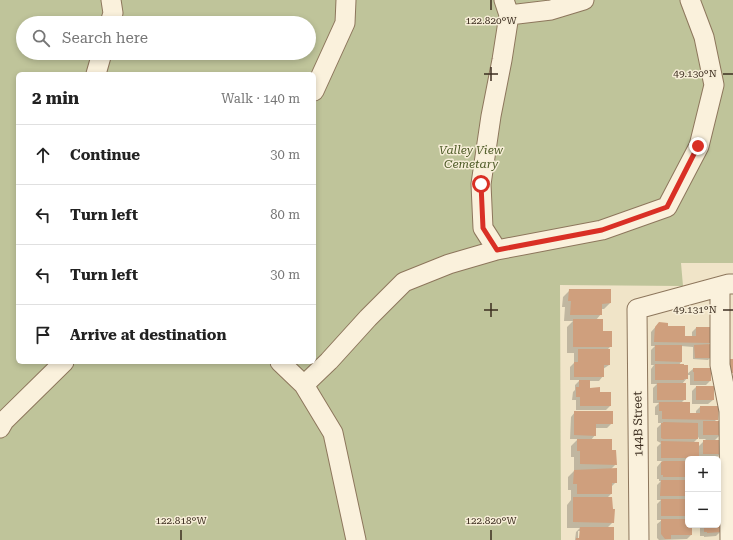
<!DOCTYPE html>
<meta charset="utf-8">
<style>
body{margin:0;font-family:"Roboto Serif",serif;background:#f2f2f2;color:#222}
.controls{position:absolute;right:12px;bottom:12px;display:grid;overflow:hidden;border-radius:6px;box-shadow:0 2px 6px #0003}
.controls button{width:36px;height:36px;display:grid;place-items:center;padding:0;border:0;border-bottom:1px solid #e0e0e0;background:#fff;color:#222;font:20px sans-serif}
.stop{position:absolute;width:12px;height:12px;margin:-9px;border:3px solid #d93025;border-radius:50%;background:#fff}
.stop.end{background:#d93025;border-color:#fff;box-shadow:0 1px 4px #0008}
.list{margin:0;padding:0;list-style:none}
h2{display:flex;justify-content:space-between;align-items:center;height:52px;margin:0;padding:0 16px;font-size:17px}
h2 small{font-size:13px;font-weight:400;color:#767676}
.list li{display:grid;grid-template-columns:26px 1fr auto;gap:12px;align-items:center;box-sizing:border-box;height:60px;padding:0 16px;border-top:1px solid #e0e0e0}
.list b{display:block;font-size:15px;white-space:nowrap}
.list em{font-size:13px;font-style:normal;color:#767676}
.icon{flex:none;width:22px;height:22px;fill:none;stroke:currentColor;stroke-width:2;stroke-linecap:round;stroke-linejoin:round}
.map{position:relative;flex:none;width:733px;height:540px;overflow:hidden}
.search{position:absolute;background:#fff;box-shadow:0 2px 6px #0003;left:16px;top:16px;width:300px;height:44px;display:flex;align-items:center;gap:10px;box-sizing:border-box;padding:0 14px;border-radius:22px;color:#767676;font-size:15px}
.panel{position:absolute;background:#fff;box-shadow:0 2px 6px #0003;left:16px;top:72px;width:300px;height:292px;border-radius:6px}
.map>svg:first-child{display:block}
.cemetery{fill:#bfc49a;fill-rule:evenodd}
.shadow{fill:#0003;fill-rule:evenodd}
.building{fill:#cf9f7d}
.lines{fill:none;stroke-linecap:round;stroke-linejoin:round}
.minor-casing{stroke:#8d765c;stroke-width:21}
.minor{stroke:#faf1dc;stroke-width:19}
.route{stroke:#d93025;stroke-width:5}
.ticks{fill:none;stroke:#3d2e20;stroke-width:1.5}
.labels{text-anchor:middle;stroke-width:3;stroke-linejoin:round;paint-order:stroke}
.park-label{font-size:12px;font-style:italic;fill:#4d5a26;stroke:#f7eed8}
.street-label{font-size:12px;fill:#3d2e20;stroke:#f7eed8}
.ticks-label{font-size:10px;text-anchor:middle;fill:#3d2e20;stroke:#f7eed8;stroke-width:3;stroke-linejoin:round;paint-order:stroke}
</style>
<div class="map">
<svg width="733" height="540" viewBox="0 0 733 540">
<rect width="100%" height="100%" fill="#f0e4c8"/>
<!-- cemetery -->
<path class="cemetery" d="M0 0H733V263H681L683 286 560 285 561 540H0ZM23 23H309V53H23ZM18 74H314V362H18Z"/>
<!-- shadow -->
<path class="shadow" d="M570 290 610 303 604 309H601V314L596 320 602 332 611 346 607 350 609 365 603 369V376L599 381H589V390L599 393 610 406 606 410H576V400H572L573 392 575 390V385L580 380H570V367L574 363V353H567V327L573 321H564L565 307H562L563 297Z
M659 323 684 337H692V332L696 328 710 343 707 346H710V358L708 360 693 359V347L681 346V362L679 365 687 374 693 369H710V381L706 385H690V375H687V378L682 384 685 399 681 403 689 414H696V411L700 407 717 419 715 421 720 435 714 441 720 454 716 458H699V456L696 459H688V525H691V535L687 539 659 540 657 538V524L662 520H657V504L661 500H657V485L661 481H659V479H657V467L662 461H657V447L661 443 657 441V428L662 423H658V415H655V407L659 403H653V388L657 384H651V369L654 365H651V350L655 346H651V332ZM699 437V439H706L698 447 693 443Z
M696 387 713 400 708 404H692V391Z
M575 412 612 423 607 428H595V435L591 440 611 451 616 464 610 470 616 482 611 487V494L607 498 613 522 607 528 613 540H580V531H578V540H575L576 532 580 528H567V505L571 500V490H568V477L574 471V457H571V446L578 439H570L571 417Z
M718 460H720V473L718 475Z
M718 480H720V493L718 495Z
M718 499H721V512L718 515Z
M718 519 720 532 716 536 704 537V536H700V525H718Z"/>
<!-- building -->
<path class="building" d="M569 289H611V303L602 304V315H570L571 301H568Z
M573 319H603V331H612V347H573Z
M659 322 668 323V326H685V336H696V327H711V343L654 342 655 327Z
M711 344V358H695L694 345Z
M655 345H682V362L655 361Z
M578 349H610V365H604V377H574V362H578Z
M725 359H733V373L725 374Z
M655 364H684V365H688V379H684V380H655Z
M693 368H711V381H694V372H693Z
M579 380H590V388L600 387V392H611V406H580V397H576V387H579Z
M657 383H686V400H657Z
M696 386H714V400H696Z
M659 402H690V413H700V406H719L718 420 662 419V411H659Z
M574 411H613V424H596V436L574 435Z
M703 421H721V435H703Z
M663 422 698 423V439H663L661 438V423H663Z
M577 439H612V450H616L617 465 580 464V451H577Z
M703 440H722L721 454H703Z
M661 441 699 442V458H661Z
M664 461H688V477H663V475H661V462Z
M617 468V483H612V494H577V484H573L574 470Z
M661 480H688V496H660Z
M573 497H612L613 509H615L614 523 573 522Z
M661 499H688V516H661Z
M718 518H721V532L707 533V532H704V525H718Z
M661 519H688V525H692V535H671V539H665L661 534Z
M580 527H614V540H576V538H579Z"/>
<g class="lines">
<defs>
<path id="minor" d="M509 15 551 10 584 0
M110 23 113 13 111 0
M96 74 102 53
M314 91 345 23 346 0
M497 250 483 228 481 184 491 116 502 60 509 15 504 0
M720 287V365L729 411 730 540
M280 362 304 385 333 433 356 540
M304 385 329 361 368 318 404 282 449 264 497 250 602 230 667 207 699 146 714 85 704 37 690 0
M0 428 4 421 64 362
M639 540 637 309 729 284H733"/>
</defs>
<!-- minor casing -->
<use href="#minor" class="minor-casing"/>
<!-- minor -->
<use href="#minor" class="minor"/>
</g>
<g class="lines">
<!-- route -->
<path class="route" d="M481 184 483 228 497 250 602 230 667 207 698 146"/>
</g>
<!-- ticks -->
<path class="ticks" d="M491 0V10M491 67V81M484 74H498M723 74H733M491 303V317M484 310H498M723 310H733M181 530V540M491 530V540"/>
<g class="labels">
<!-- park labels -->
<g class="park-label">
<text x="471" y="154">Valley View<tspan x="471" dy="14">Cemetary</tspan></text>
</g>
<!-- street labels -->
<g class="street-label">
<text transform="translate(638 424) rotate(-91)" y="4">144B Street</text>
</g>
</g>
<g class="ticks-label">
<text x="491" y="24">122.820°W</text>
<text x="695" y="77">49.130°N</text>
<text x="695" y="313">49.131°N</text>
<text x="181" y="524">122.818°W</text>
<text x="491" y="524">122.820°W</text>
</g>
</svg>
<div class="controls">
<button>+</button>
<button>−</button>
</div>
<div class="stop" style="left:481px;top:184px"></div>
<div class="stop end" style="left:698px;top:146px"></div>
<div class="search"><svg class="icon" aria-label="search" viewBox="0 0 24 24"><circle cx="10" cy="10" r="6"/><path d="M15 15l6 6"/></svg>Search here</div>
<section class="panel">
<h2>2 min<small>Walk · 140 m</small></h2>
<ul class="list">
<li><svg class="icon" aria-label="ahead" viewBox="0 0 24 24"><path d="M12 20V5M6 11l6-6 6 6"/></svg><div><b>Continue</b></div><em>30 m</em></li>
<li><svg class="icon" aria-label="left" viewBox="0 0 24 24"><path d="M17 20v-9H6M10 6l-5 5 5 5"/></svg><div><b>Turn left</b></div><em>80 m</em></li>
<li><svg class="icon" aria-label="left" viewBox="0 0 24 24"><path d="M17 20v-9H6M10 6l-5 5 5 5"/></svg><div><b>Turn left</b></div><em>30 m</em></li>
<li><svg class="icon" aria-label="arrive" viewBox="0 0 24 24"><path d="M6 21V4h12l-3 4 3 4H6"/></svg><div><b>Arrive at destination</b></div></li>
</ul>
</section>
</div>
